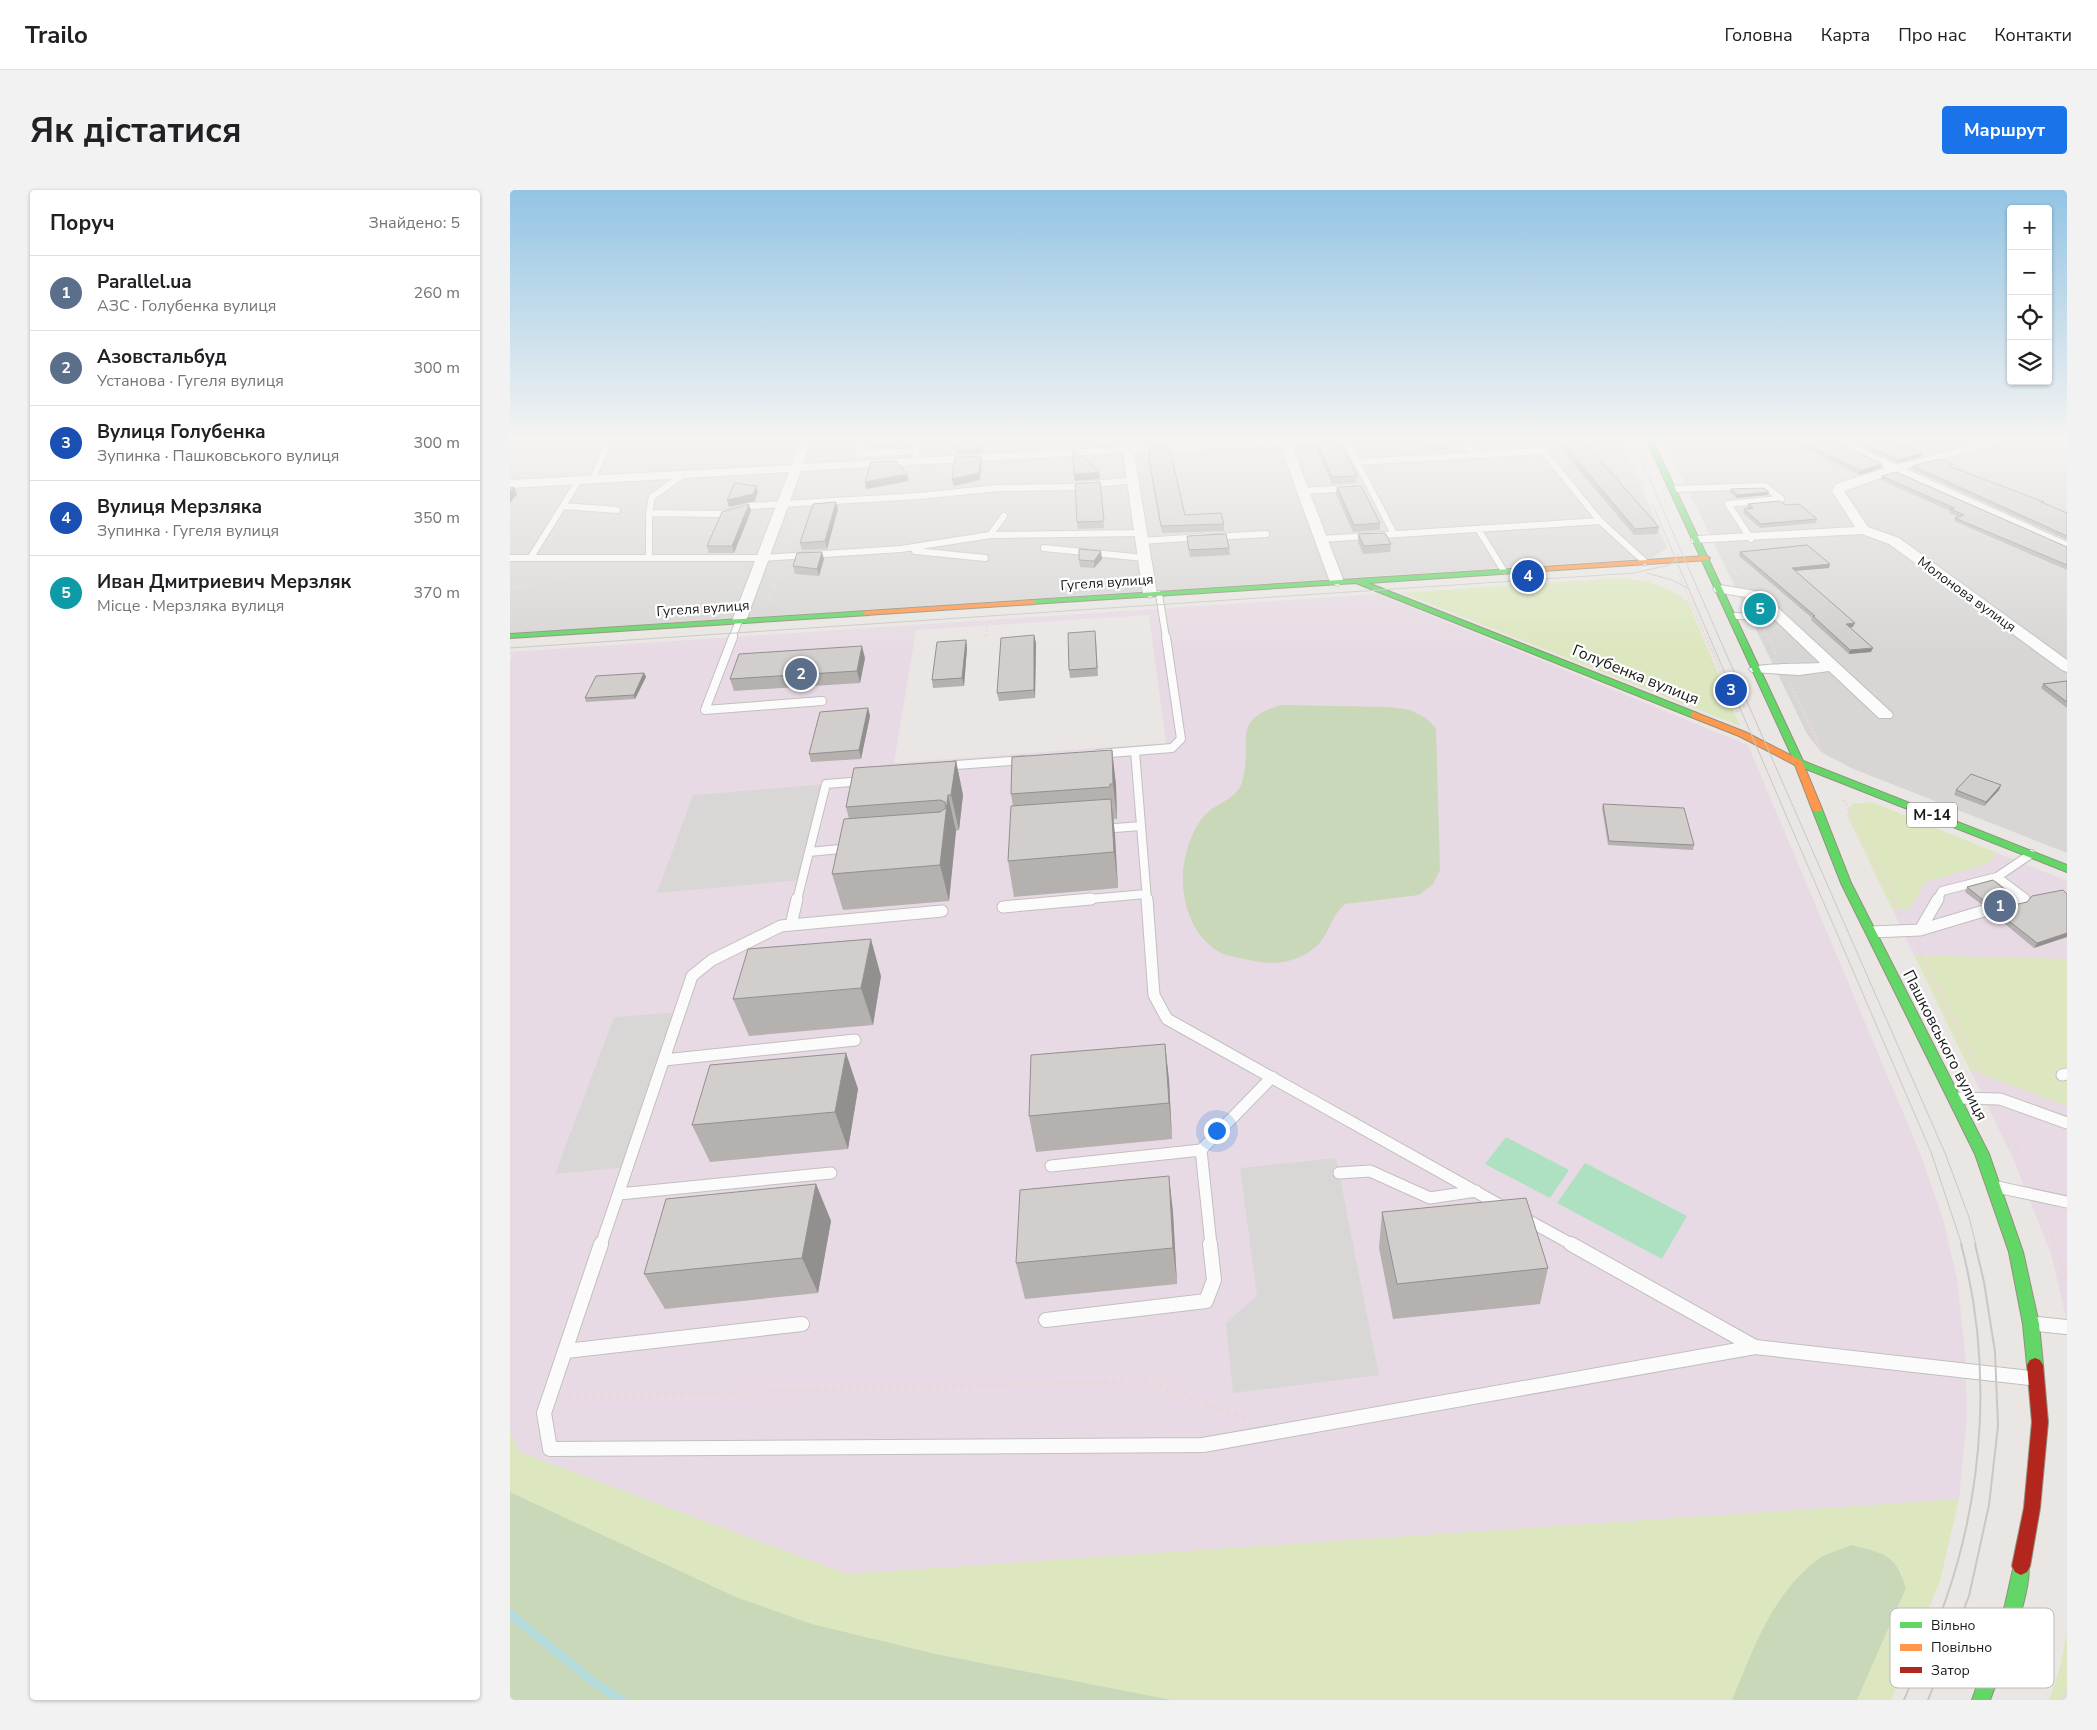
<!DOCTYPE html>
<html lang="uk">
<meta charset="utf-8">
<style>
body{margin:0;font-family:"Nunito Sans",sans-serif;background:#f2f2f2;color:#202124}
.controls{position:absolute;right:15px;top:15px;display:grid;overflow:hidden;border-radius:5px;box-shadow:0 1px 4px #0004}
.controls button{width:45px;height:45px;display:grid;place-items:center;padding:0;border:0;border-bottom:1px solid #e0e0e0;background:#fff;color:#202124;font:25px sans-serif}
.you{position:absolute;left:706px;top:940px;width:18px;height:18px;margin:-12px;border:4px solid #fff;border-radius:50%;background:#1a73e8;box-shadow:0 0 0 8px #1a73e833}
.badge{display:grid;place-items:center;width:32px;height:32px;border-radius:50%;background:#1a73e8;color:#fff;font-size:16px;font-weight:700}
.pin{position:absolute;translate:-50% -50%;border:2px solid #fff;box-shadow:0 1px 5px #0006}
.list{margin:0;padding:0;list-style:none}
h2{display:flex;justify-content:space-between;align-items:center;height:65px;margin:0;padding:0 20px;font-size:21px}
h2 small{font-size:16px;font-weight:400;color:#757577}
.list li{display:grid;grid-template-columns:32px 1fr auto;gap:15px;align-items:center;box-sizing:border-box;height:75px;padding:0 20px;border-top:1px solid #e0e0e0}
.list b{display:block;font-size:19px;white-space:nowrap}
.list p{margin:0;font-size:16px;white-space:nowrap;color:#757577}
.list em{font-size:16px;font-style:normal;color:#757577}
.icon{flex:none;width:28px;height:28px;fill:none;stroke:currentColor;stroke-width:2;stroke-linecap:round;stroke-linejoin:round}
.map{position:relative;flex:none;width:1557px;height:1510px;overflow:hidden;border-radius:5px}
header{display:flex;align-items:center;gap:30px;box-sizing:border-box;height:70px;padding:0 25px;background:#fff;border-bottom:1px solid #e0e0e0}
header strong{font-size:24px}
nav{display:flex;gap:28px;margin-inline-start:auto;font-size:18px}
.intro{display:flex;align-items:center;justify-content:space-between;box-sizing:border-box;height:120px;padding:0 30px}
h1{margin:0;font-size:35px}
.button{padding:12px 22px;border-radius:5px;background:#1a73e8;color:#fff;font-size:18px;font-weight:700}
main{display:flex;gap:30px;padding:0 30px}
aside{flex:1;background:#fff;border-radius:5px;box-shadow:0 1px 4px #0004}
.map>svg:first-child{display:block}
.residential{fill:#d8d6d5}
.industrial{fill:#e7dae4;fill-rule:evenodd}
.grass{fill:#dce7c0}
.forest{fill:#c9d8b8}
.pitch{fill:#aee0c2}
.parking{fill:#d9d7d6}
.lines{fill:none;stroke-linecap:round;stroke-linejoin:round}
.stream{stroke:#b5dcdd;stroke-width:9}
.lane-far3-casing{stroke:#c1c0bf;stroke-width:8}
.lane-far2-casing{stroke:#c1c0bf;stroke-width:10}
.lane-far1-casing{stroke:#c1c0bf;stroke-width:13}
.lane-casing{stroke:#c1c0bf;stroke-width:16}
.street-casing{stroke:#c1c0bf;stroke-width:2}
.fast-casing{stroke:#93907c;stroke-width:2}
.slow-casing{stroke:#93907c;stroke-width:2}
.jam-casing{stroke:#93907c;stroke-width:2}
.path-far3{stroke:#ead7d8;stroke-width:2;stroke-dasharray:2 2;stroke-linecap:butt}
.path-far2{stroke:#ead7d8;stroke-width:2.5;stroke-dasharray:2 2;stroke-linecap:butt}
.path-far1{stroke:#ead7d8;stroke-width:4;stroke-dasharray:2.5 2.5;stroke-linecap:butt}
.path{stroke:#ead7d8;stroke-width:4.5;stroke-dasharray:4 4;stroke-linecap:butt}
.lane-far3{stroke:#fcfbfb;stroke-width:6}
.lane-far2{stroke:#fcfbfb;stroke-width:8}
.lane-far1{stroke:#fcfbfb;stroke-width:11}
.lane{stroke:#fcfbfb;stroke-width:14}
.street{fill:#fcfbfb;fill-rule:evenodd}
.fast{fill:#63d668;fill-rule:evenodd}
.slow{fill:#ff974d;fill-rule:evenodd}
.jam{fill:#b3261e;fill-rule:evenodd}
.tram-far1{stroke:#c9c8c8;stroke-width:1}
.tram{stroke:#c9c8c8;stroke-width:2}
.wall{fill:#b4b1af}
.shaded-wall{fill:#92908f}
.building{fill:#d1cecc;stroke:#92908f}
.labels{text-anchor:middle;stroke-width:4.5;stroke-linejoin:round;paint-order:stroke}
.far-street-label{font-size:14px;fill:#1a1a1a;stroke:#fff}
.shield{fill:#fff;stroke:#5f5f5f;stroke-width:1}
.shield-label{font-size:15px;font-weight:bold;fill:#1a1a1a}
.street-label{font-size:16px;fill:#1a1a1a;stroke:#fff}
.key{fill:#fff;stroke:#bababa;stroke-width:1}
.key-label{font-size:14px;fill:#1a1a1a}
</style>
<header>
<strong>Trailo</strong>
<nav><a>Головна</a><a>Карта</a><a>Про нас</a><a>Контакти</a></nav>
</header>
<div class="intro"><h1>Як дістатися</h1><a class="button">Маршрут</a></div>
<main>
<aside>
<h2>Поруч<small>Знайдено: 5</small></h2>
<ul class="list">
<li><span class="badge" style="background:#5c6f8a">1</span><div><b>Parallel.ua</b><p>АЗС · Голубенка вулиця</p></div><em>260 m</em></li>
<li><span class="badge" style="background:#5c6f8a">2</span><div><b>Азовстальбуд</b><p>Установа · Гугеля вулиця</p></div><em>300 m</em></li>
<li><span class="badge" style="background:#1a4fb4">3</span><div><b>Вулиця Голубенка</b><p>Зупинка · Пашковського вулиця</p></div><em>300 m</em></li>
<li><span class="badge" style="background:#1a4fb4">4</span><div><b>Вулиця Мерзляка</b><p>Зупинка · Гугеля вулиця</p></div><em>350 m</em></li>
<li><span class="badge" style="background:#0f9aa8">5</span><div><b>Иван Дмитриевич Мерзляк</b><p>Місце · Мерзляка вулиця</p></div><em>370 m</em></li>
</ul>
</aside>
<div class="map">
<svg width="1557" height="1510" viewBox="0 0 1557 1510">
<rect width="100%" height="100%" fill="#e9e6e3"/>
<!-- residential -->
<path class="residential" d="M0 249H1111L1157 358 1142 368 0 443Z
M1153 249H1557V663L1341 578 1311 562 1297 544Z"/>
<!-- industrial -->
<path class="industrial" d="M868 404 1238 555 1410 963 1433 1029 1447 1088 1455 1161 1457 1227 1449 1309 337 1384 9 1262 0 1241V469L2 466 0 462ZM639 425 656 553 384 573 406 440Z
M1487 663 1557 691V769L1404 765 1382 719H1399L1416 692 1479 673Z
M1460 880 1557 916V1132L1542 1067 1502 966Z"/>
<!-- grass -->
<path class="grass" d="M1105 388C1132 389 1157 394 1178 412L1230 536 892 403Z
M1362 612 1487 663 1479 673 1416 692 1399 719H1382L1337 625 1342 614Z
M1404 765 1557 769V916L1460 880Z
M0 1241 9 1262 337 1384 1449 1309 1430 1391 1381 1510H1347L1396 1398 1390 1380 1248 1448 1222 1510H662L426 1464 302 1434 226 1407 0 1302Z
M1557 1441V1510H1539L1551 1474Z"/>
<!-- forest -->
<path class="forest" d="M771 515 880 517 900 520 916 528 926 538 930 680 923 694 909 705 835 714C815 732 822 752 790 767 772 775 753 774 734 769 726 767 716 766 709 762 677 743 667 698 676 664 680 649 686 632 699 621 709 613 728 607 732 592 744 553 718 530 771 515Z
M0 1302 226 1407 302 1434 426 1464 662 1510H0Z
M1341 1355C1373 1363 1386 1364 1396 1398L1347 1510H1222C1243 1460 1261 1406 1306 1371 1315 1363 1330 1360 1341 1355Z"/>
<!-- pitch -->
<path class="pitch" d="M996 947 1059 980 1040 1008 975 974Z
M1075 973 1177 1026 1152 1069 1047 1013Z"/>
<!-- parking -->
<path class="parking" d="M297 249H318L312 267 289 268Z
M316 594 292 690 147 703 183 605Z
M170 822 118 977 45 984 104 827Z
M826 968 869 1185 723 1203 716 1133 747 1106 730 978Z"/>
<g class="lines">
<!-- stream -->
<path class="stream" d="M0 1424 86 1494 112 1510"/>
<defs>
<path id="lane-far3" d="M352 249 348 264 406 261
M835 249 884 344
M954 249 965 265
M405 268 409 249
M847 272 1033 261 1090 331 1135 372
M83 289 99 249
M1163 299 1255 296 1271 309
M793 301 839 298
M1218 314 1271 309
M1218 314 1241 349
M53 316 107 320
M139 323 213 324 240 316 409 306 488 298 559 297 622 290
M968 339 994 381
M480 345 494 326
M705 347 756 344
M811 349 1090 331
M632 351 691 347
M534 358 634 368
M405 361 475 368
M21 367 69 290
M0 368H252L391 359 480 345 630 343
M139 368V323L142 307 174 284
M649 404 656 448
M1223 426 1270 427
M222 448 229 431"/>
<path id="lane-far2" d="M223 447 195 520 312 511
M625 561 637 710
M588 564 662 558 671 549 656 447
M434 579 446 575 514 570
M592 639 631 636
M299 662 341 658
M1487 687 1515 708
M287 710 316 594 354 591
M568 710 636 704
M1427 710 1432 701 1487 687 1521 664
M1508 710 1515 708"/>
<path id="lane-far1" d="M637 709 644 805 657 829 995 1018
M1503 712 1512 709
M493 717 581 709
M281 735 432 721
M1410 740 1428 709
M1362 742 1410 740 1477 720
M154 870 345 850
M1552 885 1557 884
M1446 908 1490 909 1557 933
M691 960 701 1055
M541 976 691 960 762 887
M829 983 860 981 920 1008 966 1001
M1487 997 1557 1012
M109 1004 321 983
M1012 1027 1063 1055
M91 1055 182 786 202 770 271 736 281 735 287 709"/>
<path id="lane" d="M91 1054 34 1223 40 1259 693 1255 1245 1157 1520 1188
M1061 1054 1245 1157
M536 1130 696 1111 704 1090 700 1054
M1527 1134 1557 1137
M56 1161 292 1134"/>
<path id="street" d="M291 249H302L293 274 612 257 611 249H622L623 256 747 249H815L810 252 781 254 834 392 827 396 820 392 770 255 624 263 647 404 640 408 633 404 613 263 291 281 236 431 229 435 222 431 279 282 0 298V290L282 275Z
M1316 249H1330L1387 275 1484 249H1503L1396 279 1557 352V361L1385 283 1334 301 1358 337 1389 348 1557 470V482L1552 480 1379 354 1352 344 1182 353 1181 350 1182 347 1187 346 1345 337 1322 301 1326 294 1376 278Z
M1210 395 1251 402 1381 522 1383 525 1381 528H1369L1319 481 1289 485 1242 482 1239 479C1244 473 1298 474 1310 473L1242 408 1205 402 1203 399 1205 396Z"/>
<path id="fast" d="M1136 249H1142L1293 571 1557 675V682L1286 575Z
M1032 377 1036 379 1035 381 858 393 1187 523V527H1181L846 393 522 414 518 412 522 410Z
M356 421 360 423 359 425 0 448V444Z
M1307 616 1312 619 1341 693 1479 964 1513 1062 1529 1134 1533 1175 1530 1180 1525 1182 1520 1180 1517 1175 1513 1134 1499 1062 1465 964 1331 693 1302 619Z
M1511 1367 1517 1370C1527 1393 1490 1483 1480 1510H1462L1495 1415 1505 1370Z"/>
<path id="slow" d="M1196 366 1200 368 1199 370 1032 381 1028 379 1032 377Z
M522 410 526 412 525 414 356 425 352 423 356 421Z
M1184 522 1235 542 1292 571 1312 619 1310 621H1304L1302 619 1285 575 1229 546 1181 527V523Z"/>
<path id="jam" d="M1525 1168 1530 1170 1533 1175 1538 1232 1530 1318 1520 1376 1517 1382 1511 1385 1505 1382 1502 1376 1514 1318 1522 1232 1517 1175 1520 1170Z"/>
</defs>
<!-- lane-far3 casing -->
<use href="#lane-far3" class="lane-far3-casing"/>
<!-- lane-far2 casing -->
<use href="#lane-far2" class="lane-far2-casing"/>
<!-- lane-far1 casing -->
<use href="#lane-far1" class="lane-far1-casing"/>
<!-- lane casing -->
<use href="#lane" class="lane-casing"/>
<!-- street casing -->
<use href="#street" class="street-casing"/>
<!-- fast casing -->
<use href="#fast" class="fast-casing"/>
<!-- slow casing -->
<use href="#slow" class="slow-casing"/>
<!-- jam casing -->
<use href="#jam" class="jam-casing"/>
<!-- path-far3 -->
<path class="path-far3" d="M1111 249 1157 357
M852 251 886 249
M314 252 339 250
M1113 301 1132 300
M279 354 286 331
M1219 375 1229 387
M1169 385 1196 448
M0 399 36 392 57 383
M259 411 269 381
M1254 440 1258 448
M476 446 477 432"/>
<!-- path-far2 -->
<path class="path-far2" d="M1196 447 1228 522
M1258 447 1266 464
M1280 494 1313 563
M1225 516H1241
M1334 610 1384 710
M1338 620 1357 621"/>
<!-- path-far1 -->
<path class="path-far1" d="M1383 709 1391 725
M1406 755 1475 893
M1492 927 1521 987
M1535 1023 1545 1055"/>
<!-- path -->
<path class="path" d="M1545 1054 1557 1091
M58 1207 635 1191 737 1229
M1553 1510 1557 1498"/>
<!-- lane-far3 -->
<use href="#lane-far3" class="lane-far3"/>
<!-- lane-far2 -->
<use href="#lane-far2" class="lane-far2"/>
<!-- lane-far1 -->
<use href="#lane-far1" class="lane-far1"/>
<!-- lane -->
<use href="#lane" class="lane"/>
<!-- street -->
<use href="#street" class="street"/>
<!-- fast -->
<use href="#fast" class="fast"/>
<!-- slow -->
<use href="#slow" class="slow"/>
<!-- jam -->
<use href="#jam" class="jam"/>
<!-- tram-far1 -->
<path class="tram-far1" d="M1122 249 1435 963 1459 1027 1466 1055
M1143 316 1421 962 1452 1055
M1137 383 1162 390 1179 399
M0 458 1124 383 1159 375 1164 372 1168 364"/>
<!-- tram -->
<path class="tram" d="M1394 1510C1408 1476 1424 1443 1436 1409 1475 1297 1482 1169 1451 1054
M1418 1510 1459 1406 1479 1315 1488 1236 1485 1162 1474 1092 1465 1054"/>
</g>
<!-- wall -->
<path class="wall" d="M363 249H390L388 257 365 258Z
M474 249 473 263 448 264 447 261Z
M529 249H574L529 251Z
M637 249H657V252L637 253Z
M912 249H936L939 254 938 260 919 261Z
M994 249H1071L1149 337 1147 344 1124 345 1047 254 999 256Z
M1293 249H1320L1371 278 1349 285 1291 256V252L1297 251Z
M1335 249H1376L1411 267 1387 273Z
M806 251 847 286 846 293 822 294 806 258Z
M639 257 675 325 714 334V341L652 343 639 271Z
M1403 276 1442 277 1557 323V350L1401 279Z
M1372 286 1557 357V380L1444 331 1445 328 1448 327 1439 323 1440 321 1371 290Z
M590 292 594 338 568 339 567 332Z
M827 297 870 333V340L843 342 826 304Z
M1221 299 1258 305 1226 308 1220 302Z
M1238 314 1276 315 1307 329 1306 333 1250 338 1233 323 1234 319H1238L1237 317Z
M328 319 317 359 292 360 290 353Z
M241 321 224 363H199L197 356Z
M848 344 881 354 880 362 853 364 848 352Z
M677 346 719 358 720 365 680 367Z
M1230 362 1319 378 1285 381 1343 437 1340 438 1361 462 1339 464 1301 430 1302 428 1229 366Z
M314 369 309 386 285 384 283 376Z
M592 369 584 378 570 377 569 370Z
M524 445 526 453 525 508 489 511 487 503Z
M586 449 588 486 560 488 559 480Z
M456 450 457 458 454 496 423 498 422 490Z
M355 468 350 493 224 501 220 489Z
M134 483 136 487 125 509 76 512 75 508Z
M1557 491V518L1531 498 1533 494Z
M358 518 360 526 351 569 301 572 299 564Z
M602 560 606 595 607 629H604V632H603L608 698 504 707 498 671 503 616 501 604Z
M446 571 453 605 449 640 446 641 439 711 333 720 322 684 339 629 336 617Z
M1491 595 1489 600 1474 616 1444 605 1446 600Z
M1093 614 1184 655 1183 660 1098 655 1092 618Z
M1457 697 1498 710 1504 715 1557 704 1524 758 1483 724 1484 718 1482 714H1471L1455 702Z
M371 786 363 835 239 846 223 809Z
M655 854 659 890 662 949 526 962 519 926Z
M336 863 348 899 338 959 200 972 182 935Z
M659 986 663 1023 667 1094 515 1109 506 1073Z
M306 994 321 1031 308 1103 155 1119 134 1084Z
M872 1022 1038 1078 1030 1114 883 1129 869 1058Z"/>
<!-- shaded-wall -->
<path class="shaded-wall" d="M386 249H390L388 257Z
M1412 263 1411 267 1387 273 1388 270Z
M471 266 472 273 470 290 444 296 442 289Z
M1372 274 1371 278 1349 285 1350 281Z
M589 282 590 289 565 291 564 284Z
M397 284 399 291 356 299 355 292Z
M246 296 248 302 245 311 219 317 217 310Z
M4 297 7 304 0 313V302Z
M1259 302 1258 305 1226 308 1227 305Z
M326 312 328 319 317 359 315 351Z
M239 314 241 321 224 363 222 356Z
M591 361 592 369 584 378V371Z
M312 362 314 369 309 386 307 379Z
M1320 374 1319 378 1281 381 1282 378Z
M1345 433 1343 437 1335 438 1336 434Z
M524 445 526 453 525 508 524 500Z
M456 450 457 458 454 496 452 488Z
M352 456 355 468 350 493 347 481Z
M1363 458 1361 462 1339 464 1340 460Z
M134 483 136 487 125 509 124 505Z
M358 518 360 526 351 569 349 560Z
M602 560 606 595 607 629 603 594Z
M446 571 453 605 449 640 441 605Z
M1491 595 1489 600 1474 616 1476 612Z
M438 605 446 641 439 711 430 675Z
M601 609 605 644 608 698 604 662Z
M1557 743V747L1524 758 1527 753Z
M361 749 371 786 363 835 351 798Z
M655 854 659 890 662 949 659 913Z
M336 863 348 899 338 959 325 922Z
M659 986 663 1023 667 1094 663 1058Z
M306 994 321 1031 308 1103 292 1068Z"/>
<!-- building -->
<path class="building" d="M448 249H473L472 259 447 261Z
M916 249H936L939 254 920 255Z
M999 249H1017L1000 250Z
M1049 249H1071L1149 337 1125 339Z
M1302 249H1320L1372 274 1350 281 1291 252Z
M1343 249H1376L1412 263 1388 270Z
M829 250 847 286 822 287 806 251Z
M659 256 675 325 711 323 714 334 651 336 638 264H640L639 257Z
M563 261H566L589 282 564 284Z
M471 266 469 283 442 289 445 267Z
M1428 269 1443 274 1439 276 1534 312H1531L1557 323V346L1403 276Z
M386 271 397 284 355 292 361 272Z
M1386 282 1557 357V375L1445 328 1454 325 1440 319 1444 318 1372 286Z
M590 292 594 331 567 332 565 294Z
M225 293 246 296 243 304 217 310Z
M851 296 870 333 844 335 827 297Z
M4 297 0 302V298Z
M1254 298 1259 302 1227 305 1221 299Z
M1270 311 1276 315 1289 314 1307 329 1251 334 1234 319 1243 318 1238 314Z
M326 312 315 351 290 353 303 314Z
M239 314 222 356H197L212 322Z
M875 343 881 354 854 356 848 344Z
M716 344 719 358 679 360 677 346Z
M1297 355 1320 374 1282 378 1345 433 1336 434 1363 458 1340 460 1303 426H1305L1230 362Z
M569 359 591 361 584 371 569 370Z
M312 362 307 379 283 376 287 363Z
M585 441 587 478 559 480 558 443Z
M524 445V500L487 503 491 448Z
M456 450 452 488 422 490 427 452Z
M352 456 347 481 220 489 229 464Z
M134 483 124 505 75 508 86 486Z
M1557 491V512L1533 494Z
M358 518 349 560 299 564 310 522Z
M602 560 603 594H600V597L501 604 502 567Z
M446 571 441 605H438L430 675 322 684 334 629 430 622 436 618 435 612 430 610 336 617 344 578Z
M1461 584 1491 595 1476 612 1446 600Z
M601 609 604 662 498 671 501 616Z
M1093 614 1174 618 1184 655 1099 651Z
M1483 690 1499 703 1498 710 1504 715 1517 712 1522 706 1553 700 1557 704V743L1527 753 1485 720 1486 714 1484 710H1473L1457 697Z
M361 749 351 798 223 809 238 759Z
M655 854 659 913 519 926 521 865Z
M336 863 325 922 182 935 200 875Z
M659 986 663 1058 506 1073 510 1000Z
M306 994 292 1068 134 1084 156 1009Z
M1016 1008 1038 1078 887 1094 872 1022Z"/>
<!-- sky -->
<linearGradient id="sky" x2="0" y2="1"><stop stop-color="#93c4e4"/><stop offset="0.54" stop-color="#f5f4f2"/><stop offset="1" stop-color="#f5f4f2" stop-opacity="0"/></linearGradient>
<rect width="1557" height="461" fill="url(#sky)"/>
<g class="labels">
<!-- far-street labels -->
<g class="far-street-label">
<text transform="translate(597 392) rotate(-4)" y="5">Гугеля вулиця</text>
<text transform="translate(1457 404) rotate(36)" y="5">Молонова вулиця</text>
<text transform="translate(193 418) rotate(-4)" y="5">Гугеля вулиця</text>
</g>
<!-- shield labels -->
<rect class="shield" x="1397" y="612.5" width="50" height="25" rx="4"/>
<g class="shield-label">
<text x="1422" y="630">М-14</text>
</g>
<!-- street labels -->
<g class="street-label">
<text transform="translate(1126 484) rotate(22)" y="6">Голубенка вулиця</text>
<text transform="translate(1436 855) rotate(63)" y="6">Пашковського вулиця</text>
</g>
</g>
<!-- legend -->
<rect x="1380" y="1418" width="164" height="80" rx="8" class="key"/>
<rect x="1390" y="1432" width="22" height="6" fill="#63d668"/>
<rect x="1390" y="1454" width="22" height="7" fill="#ff974d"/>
<rect x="1390" y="1477" width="22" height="6" fill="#b3261e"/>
<g class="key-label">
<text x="1421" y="1440">Вільно</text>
<text x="1421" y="1462">Повільно</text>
<text x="1421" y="1485">Затор</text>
</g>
</svg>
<div class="controls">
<button>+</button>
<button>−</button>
<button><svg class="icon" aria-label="locate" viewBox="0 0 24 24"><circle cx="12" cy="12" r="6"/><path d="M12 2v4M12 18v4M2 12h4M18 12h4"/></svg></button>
<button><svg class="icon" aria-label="layers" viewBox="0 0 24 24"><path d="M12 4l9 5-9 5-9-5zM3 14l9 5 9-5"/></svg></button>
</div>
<div class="you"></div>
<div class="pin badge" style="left:1490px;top:716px;background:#5c6f8a">1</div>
<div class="pin badge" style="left:291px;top:484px;background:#5c6f8a">2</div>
<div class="pin badge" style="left:1221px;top:500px;background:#1a4fb4">3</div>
<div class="pin badge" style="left:1018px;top:386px;background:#1a4fb4">4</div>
<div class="pin badge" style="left:1250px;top:419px;background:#0f9aa8">5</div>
</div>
</main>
